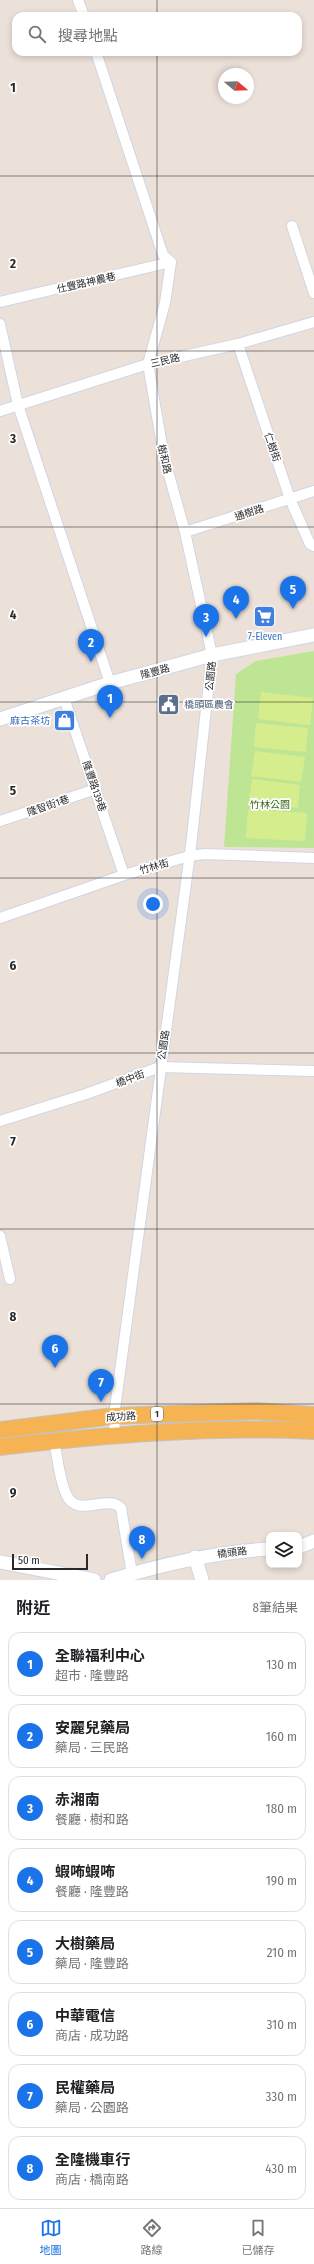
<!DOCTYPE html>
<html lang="zh-TW">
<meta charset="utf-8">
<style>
body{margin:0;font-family:"Fira Sans Condensed","Noto Sans TC",sans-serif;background:#f6f6f6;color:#202124}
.controls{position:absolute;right:12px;bottom:12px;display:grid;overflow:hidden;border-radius:8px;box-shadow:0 2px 6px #0003}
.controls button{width:36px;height:36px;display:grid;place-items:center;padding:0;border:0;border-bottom:1px solid #e0e0e0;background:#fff;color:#202124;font:20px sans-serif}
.compass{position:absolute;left:218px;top:68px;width:36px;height:36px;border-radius:50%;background:#fff;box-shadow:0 2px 6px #0003;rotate:109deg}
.scale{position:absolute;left:12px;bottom:10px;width:76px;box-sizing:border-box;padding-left:4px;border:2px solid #292929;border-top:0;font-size:11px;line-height:14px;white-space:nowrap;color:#292929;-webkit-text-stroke:3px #fff;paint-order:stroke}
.you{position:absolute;left:153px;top:904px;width:14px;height:14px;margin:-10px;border:3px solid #fff;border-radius:50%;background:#1a73e8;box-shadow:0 0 0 6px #1a73e833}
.badge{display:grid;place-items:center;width:26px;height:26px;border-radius:50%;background:#1a73e8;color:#fff;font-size:13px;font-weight:700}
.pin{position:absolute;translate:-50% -33px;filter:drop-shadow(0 1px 2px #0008)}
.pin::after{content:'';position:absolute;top:21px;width:14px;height:12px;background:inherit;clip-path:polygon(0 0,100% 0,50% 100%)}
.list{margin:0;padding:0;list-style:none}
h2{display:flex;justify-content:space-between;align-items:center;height:52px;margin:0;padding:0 16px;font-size:17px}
h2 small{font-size:13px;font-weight:400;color:#757577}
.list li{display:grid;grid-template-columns:26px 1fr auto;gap:12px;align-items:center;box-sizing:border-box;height:64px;margin:0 8px 8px;padding:0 8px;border:1px solid #e0e0e0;border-radius:12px}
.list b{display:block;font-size:15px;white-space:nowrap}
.list p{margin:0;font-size:13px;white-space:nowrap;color:#757577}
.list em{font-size:13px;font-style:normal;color:#757577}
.icon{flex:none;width:22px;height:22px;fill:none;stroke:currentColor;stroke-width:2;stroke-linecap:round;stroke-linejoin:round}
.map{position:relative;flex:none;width:314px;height:1580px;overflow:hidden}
.search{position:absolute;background:#fff;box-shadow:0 2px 6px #0003;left:12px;right:12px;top:12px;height:44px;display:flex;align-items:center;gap:10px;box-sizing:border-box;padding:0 14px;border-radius:12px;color:#757577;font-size:15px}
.sheet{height:628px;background:#fff}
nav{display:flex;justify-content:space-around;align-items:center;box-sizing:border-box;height:56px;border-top:1px solid #e0e0e0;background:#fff;font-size:11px;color:#757577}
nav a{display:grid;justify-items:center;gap:2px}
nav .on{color:#1a73e8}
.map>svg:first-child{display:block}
.green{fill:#bee593}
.pitch{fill:#d6ed8e}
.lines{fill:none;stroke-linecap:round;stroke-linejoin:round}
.minor-casing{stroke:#cfd6e3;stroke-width:12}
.tertiary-casing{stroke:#cfd6e3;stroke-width:15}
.primary-casing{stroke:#c3c3c3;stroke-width:18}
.minor{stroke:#fff;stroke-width:10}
.tertiary{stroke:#fff;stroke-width:13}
.primary{stroke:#f6b354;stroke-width:16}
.grid{fill:none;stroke:#292929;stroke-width:1;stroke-opacity:0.55}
.labels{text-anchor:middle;stroke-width:3.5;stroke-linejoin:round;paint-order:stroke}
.shield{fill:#fff;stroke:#696969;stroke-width:1}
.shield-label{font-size:9px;font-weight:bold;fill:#292929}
.street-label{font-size:10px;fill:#292929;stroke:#fff}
.shop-label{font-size:10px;fill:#366cbe;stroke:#fff}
.service-label{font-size:10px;fill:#4e5e75;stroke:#fff;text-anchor:start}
.park-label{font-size:10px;fill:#366817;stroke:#fff}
.grid-label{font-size:13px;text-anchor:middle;font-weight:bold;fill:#292929;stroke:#fff;stroke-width:3.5;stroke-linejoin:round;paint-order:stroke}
</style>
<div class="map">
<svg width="314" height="1580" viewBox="0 0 314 1580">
<rect width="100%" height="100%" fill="#ece1d9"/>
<!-- green -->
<path class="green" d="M314 651V848L224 847 236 674 256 661Z"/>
<!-- pitch -->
<path class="pitch" d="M261 692 313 698 310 725 258 719Z
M256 723 308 728 306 752 254 747Z
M255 751 305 757 301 782 251 776Z
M252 779 300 785 298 808 249 802Z
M248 809 307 813 305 841 246 838Z"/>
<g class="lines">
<defs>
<path id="minor" d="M78 0 84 16
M96 52 163 255 171 262
M292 226 314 293
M0 302 171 262
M0 324 18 405 110 683
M238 344 290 499 310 544 314 546
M0 411 148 364 238 344 314 322
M185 532 314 491
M64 698 124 875
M0 821 96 789
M0 918 124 875 189 856 205 854 314 858
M0 1121 86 1094 160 1067 314 1071
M0 1236 10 1279
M115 1434 114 1416 191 846 212 655 185 532 164 457 148 364 165 303 171 262
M54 1441C58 1458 59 1480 67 1496 78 1518 107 1494 121 1508L132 1574"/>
<path id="tertiary" d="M0 719 110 683 212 655 314 635
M299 1547 314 1541
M195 1557 202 1580
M0 1562 94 1580
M111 1580C163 1564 214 1552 269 1549"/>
<path id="primary" d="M0 1430 114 1416 256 1411 314 1415
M0 1447C104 1435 209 1426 314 1431"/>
</defs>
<!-- minor casing -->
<use href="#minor" class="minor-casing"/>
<!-- tertiary casing -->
<use href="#tertiary" class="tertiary-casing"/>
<!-- primary casing -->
<use href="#primary" class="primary-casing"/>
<!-- minor -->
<use href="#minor" class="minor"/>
<!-- tertiary -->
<use href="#tertiary" class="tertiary"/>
<!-- primary -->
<use href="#primary" class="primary"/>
</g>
<!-- grid -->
<path class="grid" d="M157 0V16M157 52V1580M0 176H314M0 351H314M0 527H314M0 702H314M0 878H314M0 1053H314M0 1229H314M0 1404H314"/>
<!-- icons -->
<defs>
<symbol id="supermarket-square" viewBox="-11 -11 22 22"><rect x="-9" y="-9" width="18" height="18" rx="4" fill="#3f7fe0" stroke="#fff"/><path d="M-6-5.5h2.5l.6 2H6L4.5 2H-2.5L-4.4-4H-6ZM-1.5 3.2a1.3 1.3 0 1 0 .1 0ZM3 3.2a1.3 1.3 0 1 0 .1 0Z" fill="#fff"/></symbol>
<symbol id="civic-square" viewBox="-11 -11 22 22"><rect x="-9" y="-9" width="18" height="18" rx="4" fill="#5c6f8a" stroke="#fff"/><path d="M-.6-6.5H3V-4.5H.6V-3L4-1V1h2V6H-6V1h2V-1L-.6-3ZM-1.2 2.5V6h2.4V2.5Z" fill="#fff"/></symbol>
<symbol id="shop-square" viewBox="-11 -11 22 22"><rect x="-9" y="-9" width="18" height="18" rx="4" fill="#3f7fe0" stroke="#fff"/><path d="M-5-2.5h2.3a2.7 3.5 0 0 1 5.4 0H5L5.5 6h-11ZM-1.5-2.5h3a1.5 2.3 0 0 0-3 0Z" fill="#fff"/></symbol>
</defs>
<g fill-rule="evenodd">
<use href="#supermarket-square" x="252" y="604" width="25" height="25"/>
<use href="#civic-square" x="156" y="692" width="25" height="25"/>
<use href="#shop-square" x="52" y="708" width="25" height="25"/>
</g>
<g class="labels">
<!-- shield labels -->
<rect class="shield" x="151" y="1407" width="12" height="14" rx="3"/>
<g class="shield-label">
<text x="157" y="1417">1</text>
</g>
<!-- street labels -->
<g class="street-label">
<text transform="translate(86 282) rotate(-13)" y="4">仕豐路神農巷</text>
<text transform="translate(165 360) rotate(-13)" y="4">三民路</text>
<text transform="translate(273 447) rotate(71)" y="4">仁樹街</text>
<text transform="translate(165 459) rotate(77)" y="4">樹和路</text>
<text transform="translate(249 512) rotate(-18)" y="4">通樹路</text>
<text transform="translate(155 671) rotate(-15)" y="4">隆豐路</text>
<text transform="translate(210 676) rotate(-84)" y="4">公園路</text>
<text transform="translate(95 786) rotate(71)" y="4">隆豐路139巷</text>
<text transform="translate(48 805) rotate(-19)" y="4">隆智街1巷</text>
<text transform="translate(154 866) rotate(-16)" y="4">竹林街</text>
<text transform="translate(163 1045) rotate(-82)" y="4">公園路</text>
<text transform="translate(130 1078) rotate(-20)" y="4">橋中街</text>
<text transform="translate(121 1416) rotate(-4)" y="4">成功路</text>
<text transform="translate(232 1552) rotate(-7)" y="4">橋頭路</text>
</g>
<!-- shop labels -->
<g class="shop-label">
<text x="265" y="640">7-Eleven</text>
<text x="50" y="724" text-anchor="end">麻古茶坊</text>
</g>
<!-- service labels -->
<g class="service-label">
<text x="184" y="708">橋頭區農會</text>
</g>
<!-- park labels -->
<g class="park-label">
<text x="270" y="808">竹林公園</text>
</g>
</g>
<g class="grid-label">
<text x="13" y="92">1</text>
<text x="13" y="268">2</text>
<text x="13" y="443">3</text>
<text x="13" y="619">4</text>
<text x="13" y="795">5</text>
<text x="13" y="970">6</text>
<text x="13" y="1146">7</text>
<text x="13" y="1321">8</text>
<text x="13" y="1497">9</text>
</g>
</svg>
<div class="controls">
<button><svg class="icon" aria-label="layers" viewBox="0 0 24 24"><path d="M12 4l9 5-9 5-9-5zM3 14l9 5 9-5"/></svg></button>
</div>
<svg class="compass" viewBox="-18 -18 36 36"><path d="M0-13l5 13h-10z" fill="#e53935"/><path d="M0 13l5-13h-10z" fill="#757577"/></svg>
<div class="scale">50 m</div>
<div class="you"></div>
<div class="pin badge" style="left:110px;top:718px">1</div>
<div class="pin badge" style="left:91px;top:662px">2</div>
<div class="pin badge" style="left:206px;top:637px">3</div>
<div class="pin badge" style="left:236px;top:619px">4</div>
<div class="pin badge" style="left:293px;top:609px">5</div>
<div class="pin badge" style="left:55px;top:1368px">6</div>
<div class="pin badge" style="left:101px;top:1402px">7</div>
<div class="pin badge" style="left:142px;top:1559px">8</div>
<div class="search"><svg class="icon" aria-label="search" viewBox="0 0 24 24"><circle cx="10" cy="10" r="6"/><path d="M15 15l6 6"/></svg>搜尋地點</div>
</div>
<section class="sheet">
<h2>附近<small>8筆結果</small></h2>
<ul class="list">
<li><span class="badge">1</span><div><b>全聯福利中心</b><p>超市 · 隆豐路</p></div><em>130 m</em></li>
<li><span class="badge">2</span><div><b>安麗兒藥局</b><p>藥局 · 三民路</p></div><em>160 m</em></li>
<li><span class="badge">3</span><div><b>赤湘南</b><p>餐廳 · 樹和路</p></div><em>180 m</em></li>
<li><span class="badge">4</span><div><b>蝦咘蝦咘</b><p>餐廳 · 隆豐路</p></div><em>190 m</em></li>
<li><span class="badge">5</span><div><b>大樹藥局</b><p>藥局 · 隆豐路</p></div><em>210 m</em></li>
<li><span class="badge">6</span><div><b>中華電信</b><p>商店 · 成功路</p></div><em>310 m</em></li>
<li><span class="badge">7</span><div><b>民權藥局</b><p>藥局 · 公園路</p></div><em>330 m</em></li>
<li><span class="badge">8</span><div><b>全隆機車行</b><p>商店 · 橋南路</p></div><em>430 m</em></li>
</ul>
</section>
<nav>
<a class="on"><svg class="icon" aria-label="map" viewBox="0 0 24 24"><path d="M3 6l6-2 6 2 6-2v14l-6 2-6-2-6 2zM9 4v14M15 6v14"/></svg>地圖</a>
<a><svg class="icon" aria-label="directions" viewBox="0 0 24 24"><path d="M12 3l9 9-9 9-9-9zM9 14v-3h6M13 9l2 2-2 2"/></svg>路線</a>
<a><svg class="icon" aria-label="saved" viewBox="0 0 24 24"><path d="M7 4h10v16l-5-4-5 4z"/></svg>已儲存</a>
</nav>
